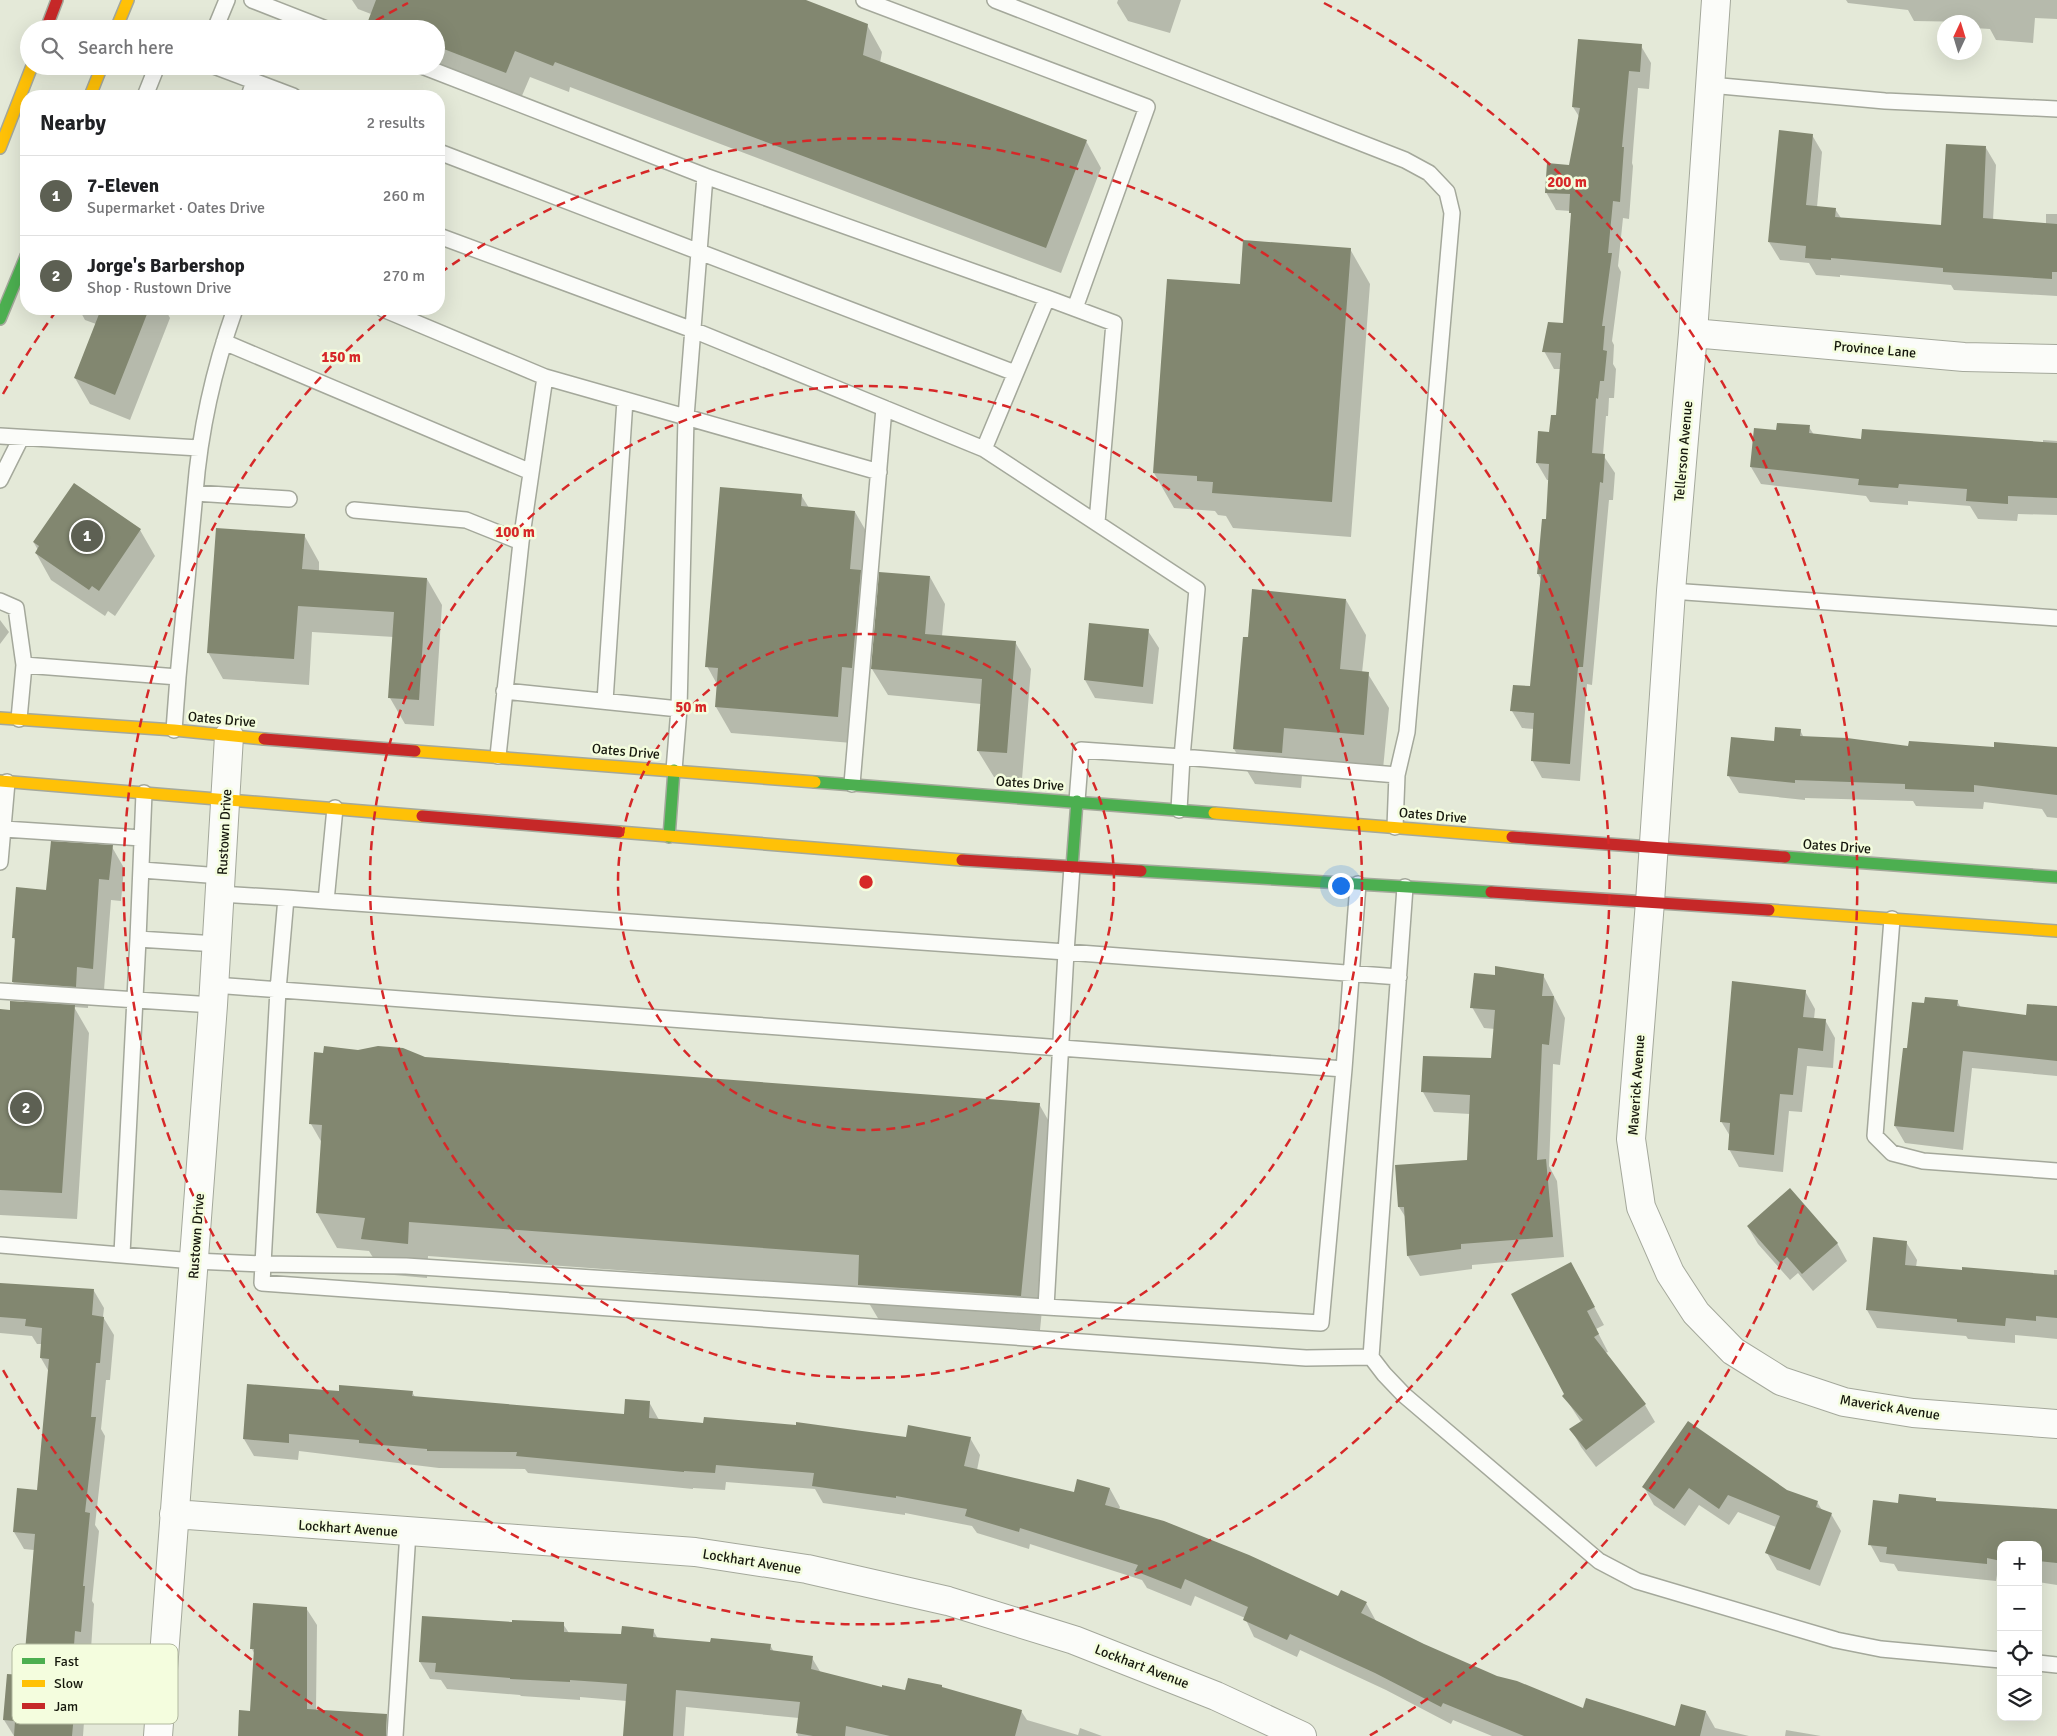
<!DOCTYPE html>
<meta charset="utf-8">
<style>
body{margin:0;font-family:Signika,sans-serif;background:#f6f6f6;color:#202124}
.controls{position:absolute;right:15px;bottom:15px;display:grid;overflow:hidden;border-radius:10px;box-shadow:0 5px 20px #0002}
.controls button{width:45px;height:45px;display:grid;place-items:center;padding:0;border:0;border-bottom:1px solid #e0e0e0;background:#fff;color:#202124;font:25px sans-serif}
.compass{position:absolute;left:1937px;top:15px;width:45px;height:45px;border-radius:50%;background:#fff;box-shadow:0 5px 20px #0002;rotate:4deg}
.you{position:absolute;left:1340px;top:885px;width:18px;height:18px;margin:-12px;border:4px solid #fff;border-radius:50%;background:#1a73e8;box-shadow:0 0 0 8px #1a73e833}
.badge{display:grid;place-items:center;width:32px;height:32px;border-radius:50%;background:#5d6053;color:#fff;font-size:16px;font-weight:700}
.pin{position:absolute;translate:-50% -50%;border:2px solid #fff;box-shadow:0 1px 5px #0006}
.list{margin:0;padding:0;list-style:none}
h2{display:flex;justify-content:space-between;align-items:center;height:65px;margin:0;padding:0 20px;font-size:21px}
h2 small{font-size:16px;font-weight:400;color:#757577}
.list li{display:grid;grid-template-columns:32px 1fr auto;gap:15px;align-items:center;box-sizing:border-box;height:80px;padding:0 20px;border-top:1px solid #e0e0e0}
.list b{display:block;font-size:19px;white-space:nowrap}
.list p{margin:0;font-size:16px;white-space:nowrap;color:#757577}
.list em{font-size:16px;font-style:normal;color:#757577}
.icon{flex:none;width:28px;height:28px;fill:none;stroke:currentColor;stroke-width:2;stroke-linecap:round;stroke-linejoin:round}
.map{position:relative;flex:none;width:2057px;height:1736px;overflow:hidden}
.search{position:absolute;background:#fff;box-shadow:0 5px 20px #0002;left:20px;top:20px;width:425px;height:55px;display:flex;align-items:center;gap:12px;box-sizing:border-box;padding:0 18px;border-radius:28px;color:#757577;font-size:19px}
.panel{position:absolute;background:#fff;box-shadow:0 5px 20px #0002;left:20px;top:90px;width:425px;height:225px;border-radius:20px}
.map>svg:first-child{display:block}
.shadow{fill:#0003}
.building{fill:#828770}
.lines{fill:none;stroke-linecap:round;stroke-linejoin:round}
.lane-casing{stroke:#a4a89b;stroke-width:18}
.street-casing{stroke:#a4a89b;stroke-width:30}
.fast-casing{stroke:#a4a89b;stroke-width:14}
.slow-casing{stroke:#a4a89b;stroke-width:14}
.jam-casing{stroke:#a4a89b;stroke-width:14}
.lane{stroke:#fbfcf9;stroke-width:15}
.street{stroke:#fbfcf9;stroke-width:28}
.fast{stroke:#4caf50;stroke-width:11}
.slow{stroke:#ffc107;stroke-width:11}
.jam{stroke:#c62828;stroke-width:11}
.ring{fill:none;stroke:#d62828;stroke-width:2.5;stroke-dasharray:9 6}
.labels{text-anchor:middle;stroke-width:5;stroke-linejoin:round;paint-order:stroke}
.street-label{font-size:14px;fill:#15170c;stroke:#f4fdde}
.key{fill:#f4fdde;stroke:#b1b89f;stroke-width:1}
.key-label{font-size:14px;fill:#15170c}
.centre{fill:#d62828;stroke:#f4fdde;stroke-width:2.5}
.ring-label{font-size:15px;text-anchor:middle;font-weight:bold;fill:#d62828;stroke:#f4fdde;stroke-width:5;stroke-linejoin:round;paint-order:stroke}
</style>
<div class="map">
<svg width="2057" height="1736" viewBox="0 0 2057 1736">
<rect width="100%" height="100%" fill="#e4e9d8"/>
<!-- shadow -->
<path class="shadow" d="M352 0H802L867 25 882 52 880 63 1086 141 1101 168 1061 273 570 87 569 92 530 77 521 98 436 66V29H374L369 20 371 14 358 9Z
M1118 0H1181L1170 33 1128 21 1117 3Z
M1846 0H2057V19L2035 18 2033 43 1996 40 1990 29 1974 28V22L1914 21 1908 10 1848 3Z
M1641 46 1651 63 1649 89 1638 88 1632 163 1633 166 1629 219 1623 218 1618 266 1621 272 1612 341 1614 345 1613 364 1616 369 1614 398H1609L1608 416H1606L1603 455 1615 473 1613 500H1609L1592 685 1587 684 1580 781 1542 778 1532 760 1534 729 1522 728 1512 711 1532 687 1542 581 1538 574 1547 520 1550 480H1547L1537 463 1557 416 1561 369H1554L1544 351 1565 324 1572 216 1570 211 1556 210 1546 192 1570 166 1580 118 1573 107Z
M1780 132 1812 135 1822 152 1817 207 1835 209 1841 218 1942 226 1986 148 1996 165 1993 220 2046 224V214H2057V296L1954 290 1951 285 1840 275V277L1816 275 1809 263 1780 260 1769 242Z
M1350 249 1370 284 1351 537 1233 528 1226 516 1218 515 1215 511 1174 508 1154 473 1241 285Z
M79 309H165L170 318 130 420 90 404 75 378 96 324 85 320Z
M1809 427 1814 435 1863 441 2043 443V440L2057 441V515L2018 514 2017 521 1978 519 1970 506 1908 501V505L1870 502 1866 496 1761 484 1751 467 1777 432Z
M801 495 809 508 855 512 870 538 852 743 731 733 716 707 718 686 707 666Z
M140 530 155 556 115 616 108 611 105 616 51 580 36 553 38 550 34 543Z
M304 535 319 562V571L427 579 442 605 434 726 405 724 390 698 394 637 312 632 309 685 223 679 208 652Z
M930 577 945 604 942 636 1015 642 1031 669 1022 779 994 777 978 751 981 704 888 695 872 669Z
M1346 600 1366 635 1362 673 1368 674 1389 708 1383 769 1303 762 1301 788 1255 784 1234 749Z
M0 620 9 632 0 644Z
M1091 624 1148 631 1159 648 1153 704 1095 698 1085 680Z
M1800 730 1804 738 1909 747 2057 748V818L2047 817 2042 809 1984 802 1983 809 1916 806 1913 801 1805 798V800L1739 793 1728 775 1775 742Z
M112 847 124 868 121 901 111 900 104 990 89 988 88 1008 74 1007 89 1033 77 1219 0 1215V1011H11L25 1003 13 982 16 942 13 937 47 891Z
M1543 975 1565 1018 1560 1065 1553 1064 1549 1166 1557 1181 1564 1257 1472 1265V1269L1420 1276 1408 1256 1406 1218 1399 1207 1468 1161 1470 1114 1434 1112 1423 1092 1425 1057 1492 1060 1495 1029 1484 1028 1472 1007 1496 977Z
M1805 991 1815 1009 1814 1019 1825 1020 1835 1038 1833 1068 1807 1066 1802 1112 1789 1111 1783 1172 1739 1167 1729 1149 1730 1136 1721 1121Z
M1957 1001 1961 1008 2027 1017 2057 1007V1076L1972 1068 1963 1150 1905 1143 1895 1126 1908 1049Z
M324 1054 424 1059 1039 1104 1059 1139 1040 1330 879 1320 860 1288 428 1256 427 1278 383 1274 369 1251 337 1248 317 1213 322 1143 311 1124Z
M1748 1227 1837 1243 1847 1261 1813 1291 1798 1273 1790 1280 1758 1244Z
M1906 1242 1917 1260 1916 1267 2054 1276V1270H2057V1339L2015 1335V1343L1968 1339 1966 1336 1877 1328 1867 1310Z
M1580 1281 1604 1325 1596 1329 1608 1352 1605 1353 1645 1405 1655 1422 1596 1467 1581 1447 1571 1429 1581 1422 1564 1396 1566 1395Z
M0 1284 94 1291 104 1308 103 1317 114 1335 110 1380H106L101 1429 105 1436 95 1525 99 1531 92 1601 94 1604 91 1649 85 1648 80 1715 84 1722 83 1736H14L4 1720 24 1676 34 1550 24 1549 14 1532 38 1491 49 1372 41 1358 42 1344H37L32 1336 0 1333Z
M340 1392H412L415 1397 625 1416 649 1402 659 1420 907 1438H970L980 1455 977 1470 1075 1493 1110 1489 1120 1507 1119 1510 1339 1597 1366 1603 1376 1621 1424 1645 1497 1677 1584 1709 1676 1728 1706 1712 1715 1728 1749 1736H1492L1453 1720 1451 1724 1386 1690 1300 1650 1297 1657 1254 1637 1245 1618 1195 1596 1191 1606 1147 1588 1142 1580 1030 1544 1029 1549 977 1533 972 1526 905 1513V1515L823 1503 815 1489 726 1482 725 1490 693 1488V1489L528 1473 525 1469 439 1468 299 1451 298 1460 254 1456 244 1439Z
M1688 1423 1787 1491 1817 1502 1822 1510 1831 1514 1841 1531 1820 1586 1777 1570 1767 1553 1776 1527 1738 1512 1729 1525 1699 1505 1685 1526 1654 1505 1644 1487Z
M1937 1502 2057 1515V1585L2038 1582V1545H2001V1576L1997 1575 1996 1581 1898 1571 1894 1564 1880 1562 1870 1544 1899 1504Z
M306 1608 317 1625 316 1710 385 1736H239L251 1712 255 1655 252 1649Z
M513 1623 563 1624 569 1633 622 1636 653 1630 658 1639 711 1643 770 1645 774 1652 812 1658 821 1673 883 1688 906 1691 943 1689 1021 1711 1027 1720 1078 1735 1080 1728 1102 1736H798L797 1733 799 1718 686 1707 684 1736H624L627 1701 580 1697V1700L521 1696 520 1695 447 1689 441 1680 430 1679 420 1662Z
M1786 1730 1821 1736H1785Z"/>
<!-- building -->
<path class="building" d="M376 0H806L868 24 863 55 1087 140 1046 248 555 62 553 66 515 51 506 73 436 46V29H389L368 21Z
M1578 39 1642 44 1640 72 1629 71 1622 147H1624L1620 202 1613 201 1608 253H1612L1602 326H1605L1603 350 1607 351 1604 381H1600L1598 399 1596 398 1592 453 1605 454 1603 483 1600 482 1583 667H1578L1570 764 1531 761 1534 713 1510 711 1513 685 1530 686 1541 574H1537L1542 519H1546L1549 464 1536 463 1538 431 1549 432 1551 415H1556L1561 353 1542 352 1548 322 1563 323 1571 213H1569L1570 194 1545 193 1547 163 1569 165 1580 108 1572 107Z
M1779 130 1813 134 1806 205 1836 208 1835 217 1941 225 1946 144 1986 146 1983 218 2057 224V272H2052V279L1943 272V268L1831 258V260L1805 258 1806 246 1768 242Z
M1243 240 1351 248 1332 502 1212 493 1213 482 1197 481V476L1153 473 1167 279 1240 284Z
M101 309H149L115 395 74 378Z
M1777 423 1810 425 1809 433 1861 439 1862 429 2057 443V498L2008 496V504L1966 501 1967 489 1899 484 1898 488 1858 485 1859 479 1750 467 1754 428 1776 430Z
M74 483 141 529 99 591 92 586 89 590 35 553 39 546 33 542Z
M720 487 802 494 801 506 855 511 850 569 861 570 852 668 842 667 838 717 715 707 718 668 705 667Z
M216 528 305 534 302 569 427 578 419 700 388 698 394 612 298 606 294 659 207 653Z
M879 572 930 576 925 634 1016 641 1007 753 977 751 982 679 871 669Z
M1252 589 1346 599 1340 669 1369 672 1364 735 1284 728 1282 753 1233 749 1243 637H1248Z
M1089 623 1149 629 1143 687 1084 680Z
M1775 727 1801 729 1800 736 1847 738 1908 746 1909 741 1994 747V742L2057 747V795L1974 785V792L1905 789V784L1795 780V783L1727 776 1731 737 1774 741Z
M51 841 113 845 109 880 99 879 93 969 77 967 76 987 12 982 15 938H12L16 887 46 890Z
M1495 966 1544 974 1542 996H1554L1549 1045 1542 1044 1537 1160 1546 1159 1553 1237 1461 1244V1249L1407 1256 1404 1207H1398L1395 1165 1467 1160 1470 1095 1421 1092 1423 1056 1491 1058 1495 1010 1470 1008 1474 973 1495 975Z
M1732 981 1806 990 1803 1017 1826 1019 1823 1051 1798 1048 1793 1095 1780 1094 1774 1155 1728 1150 1730 1123 1720 1122Z
M1925 997 1958 1000 1957 1006 2026 1015 2027 1004 2057 1006V1061L1963 1051 1954 1132 1894 1126 1903 1048H1907L1912 1002 1924 1003Z
M10 1001 75 1005 62 1193 0 1190V1009L10 1010Z
M324 1046 358 1050 378 1046 403 1048 425 1057 1040 1103 1021 1296 858 1285 859 1255 409 1222 408 1244 361 1239 365 1218 316 1213 322 1125 309 1124 314 1052 323 1053Z
M1790 1188 1838 1243 1802 1274 1787 1257 1780 1263 1747 1226Z
M1873 1237 1907 1241 1905 1265 1962 1270V1267L2057 1275V1318L2036 1316V1321L2006 1318 2005 1326 1957 1322V1319L1866 1310Z
M1571 1262 1595 1307 1587 1311 1599 1334 1594 1337 1646 1404 1586 1450 1569 1429 1583 1420 1562 1396 1564 1394 1511 1294Z
M0 1283 94 1289 92 1315 104 1317 100 1363H96L91 1417H96L85 1512 90 1513 83 1586H85L81 1632 75 1631 70 1703H75L72 1736H14L15 1721 3 1720 7 1674 23 1675 35 1534 13 1532 17 1488 37 1490 49 1359 40 1358 42 1328 25 1326 26 1319 0 1317Z
M247 1384 339 1391V1385L413 1391 412 1396 624 1414 625 1399 650 1401 649 1418 703 1423 704 1417 796 1425V1422L906 1437 908 1425 971 1437 964 1466 1074 1492 1077 1479 1110 1488 1105 1505 1164 1521 1249 1555 1338 1596 1341 1590 1367 1602 1361 1613 1424 1644 1497 1676 1517 1681 1583 1708 1586 1698 1675 1726 1681 1704 1706 1711 1700 1736H1524L1443 1703 1441 1707 1375 1673 1290 1634 1287 1640 1243 1620 1248 1607 1185 1579 1181 1589 1135 1571 1138 1565 1020 1528 1019 1532 965 1516 967 1509 896 1496V1498L812 1486 814 1473 716 1465 715 1473 684 1471V1472L516 1456 517 1452 427 1451V1449L359 1443V1440L289 1434V1443L243 1439Z
M1688 1421 1787 1490 1818 1501 1816 1507 1832 1513 1810 1570 1765 1553 1780 1516 1728 1495 1719 1509 1689 1488 1674 1509 1642 1487Z
M1899 1494 1936 1498V1501L2057 1509V1563L2038 1561V1545H2001V1561L1987 1558V1564L1886 1554 1887 1547 1868 1545 1873 1500 1898 1503Z
M253 1603 307 1607V1709L387 1714 386 1736H238L239 1710 250 1711 254 1649H250Z
M422 1616 512 1622V1620L564 1622V1632L621 1634 622 1626 654 1629 653 1637 710 1642 711 1638 771 1644 770 1650 813 1656 811 1669 882 1687V1685L905 1690 908 1678 942 1685V1687L1022 1710 1015 1736H890L846 1726 845 1736H813L796 1733 800 1702 676 1690 673 1736H623L627 1684 570 1680V1682L510 1679V1678L435 1672 436 1663 419 1662Z"/>
<g class="lines">
<defs>
<path id="lane" d="M252 0 326 29
M864 0 1147 107 1075 308
M995 0 1405 160 1429 173 1447 192 1452 213 1407 732 1397 775
M215 29 227 0
M214 66 293 96
M422 66 705 176
M1710 85 1885 101 2057 109
M145 96 157 66
M249 96 254 81
M439 152 1015 373
M439 236 693 330 984 449
M383 309 545 377
M224 342 531 472
M0 436 199 448
M0 480 21 438
M195 493C200 430 214 368 235 309
M354 510 466 520 521 542 498 756
M521 542 545 377 879 472
M1671 591 2057 618
M0 601 16 608 24 665
M504 691 679 709
M605 701 625 400
M19 719 24 665 178 677 195 493 289 499
M174 730 178 677
M674 770 679 709 686 417 705 176 1047 298
M852 784 884 408
M1077 801 1081 750 1182 757 1197 589 984 449 1047 298 1114 323 1097 522
M335 808 326 901 1066 952 1072 867
M1179 810 1182 757 1397 775 1395 827
M4 829 142 838
M0 862 7 782
M142 870 221 876
M1405 887 1371 1357 1384 1374 1404 1395 1599 1561 1637 1581 1836 1640 1881 1649 2001 1660
M220 894 286 898
M326 901 286 898 278 990 263 1264 406 1266 1046 1307 1321 1323 1344 1069 1358 884
M1892 919 1875 1136 1892 1153 1923 1161 2057 1171
M138 939 144 793
M214 985 1344 1069
M0 991 213 1005
M0 1245 194 1261 263 1264 262 1283 1306 1358 1371 1357
M122 1254 138 939 217 944
M1046 1307 1066 952 1399 977
M2038 1663 2057 1665
M395 1736 408 1532"/>
<path id="street" d="M1716 0 1693 333 1671 591 1650 902 1631 1139 1641 1207 1670 1273 1696 1313 1733 1351 1781 1381 1844 1402 1913 1413 2057 1424
M1693 333 1964 357 2057 359
M174 1514 695 1552 807 1569 948 1601 1074 1640 1216 1696 1302 1736
M158 1736 213 1005 229 736"/>
<path id="fast" d="M0 319 26 256
M815 782 1214 813
M669 837 674 770
M1785 857 2057 877
M1072 867 1077 801
M1141 871 1491 892"/>
<path id="slow" d="M116 29 128 0
M90 96 102 66
M0 148 32 66
M0 718 174 730 264 739
M415 751 815 782
M0 781 422 816
M1214 813 1512 837
M619 832 962 860
M1769 910 2057 931"/>
<path id="jam" d="M46 29 57 0
M264 739 415 751
M422 816 619 832
M1512 837 1785 857
M962 860 1141 871
M1491 892 1769 910"/>
</defs>
<!-- lane casing -->
<use href="#lane" class="lane-casing"/>
<!-- street casing -->
<use href="#street" class="street-casing"/>
<!-- fast casing -->
<use href="#fast" class="fast-casing"/>
<!-- slow casing -->
<use href="#slow" class="slow-casing"/>
<!-- jam casing -->
<use href="#jam" class="jam-casing"/>
<!-- lane -->
<use href="#lane" class="lane"/>
<!-- street -->
<use href="#street" class="street"/>
<!-- fast -->
<use href="#fast" class="fast"/>
<!-- slow -->
<use href="#slow" class="slow"/>
<!-- jam -->
<use href="#jam" class="jam"/>
</g>
<!-- distance rings -->
<g class="ring">
<circle cx="866" cy="882" r="248"/>
<circle cx="866" cy="882" r="496"/>
<path d="M440 273A743 743 0 1 1 388 313"/>
<path d="M363 1736A991 991 0 0 1 3 1370M3 394A991 991 0 0 1 54 314M363 28A991 991 0 0 1 408 3M1324 3A991 991 0 0 1 1369 1736"/>
</g>
<g class="labels">
<!-- street labels -->
<g class="street-label">
<text transform="translate(1875 349) rotate(5)" y="5">Province Lane</text>
<text transform="translate(1683 451) rotate(-85)" y="5">Tellerson Avenue</text>
<text transform="translate(222 719) rotate(5)" y="5">Oates Drive</text>
<text transform="translate(626 751) rotate(5)" y="5">Oates Drive</text>
<text transform="translate(1030 783) rotate(4)" y="5">Oates Drive</text>
<text transform="translate(1433 815) rotate(5)" y="5">Oates Drive</text>
<text transform="translate(224 832) rotate(-87)" y="5">Rustown Drive</text>
<text transform="translate(1837 846) rotate(4)" y="5">Oates Drive</text>
<text transform="translate(1636 1085) rotate(-86)" y="5">Maverick Avenue</text>
<text transform="translate(196 1236) rotate(-86)" y="5">Rustown Drive</text>
<text transform="translate(1890 1407) rotate(9)" y="5">Maverick Avenue</text>
<text transform="translate(348 1528) rotate(4)" y="5">Lockhart Avenue</text>
<text transform="translate(752 1561) rotate(9)" y="5">Lockhart Avenue</text>
<text transform="translate(1142 1666) rotate(21)" y="5">Lockhart Avenue</text>
</g>
</g>
<!-- legend -->
<rect x="12" y="1644" width="166" height="80" rx="8" class="key"/>
<rect x="22" y="1658" width="23" height="6" fill="#4caf50"/>
<rect x="22" y="1680" width="23" height="7" fill="#ffc107"/>
<rect x="22" y="1703" width="23" height="6" fill="#c62828"/>
<g class="key-label">
<text x="54" y="1666">Fast</text>
<text x="54" y="1688">Slow</text>
<text x="54" y="1711">Jam</text>
</g>
<circle cx="866" cy="882" r="8" class="centre"/>
<g class="ring-label">
<text x="1567" y="187">200 m</text>
<text x="341" y="362">150 m</text>
<text x="515" y="537">100 m</text>
<text x="691" y="712">50 m</text>
</g>
</svg>
<div class="controls">
<button>+</button>
<button>−</button>
<button><svg class="icon" aria-label="locate" viewBox="0 0 24 24"><circle cx="12" cy="12" r="6"/><path d="M12 2v4M12 18v4M2 12h4M18 12h4"/></svg></button>
<button><svg class="icon" aria-label="layers" viewBox="0 0 24 24"><path d="M12 4l9 5-9 5-9-5zM3 14l9 5 9-5"/></svg></button>
</div>
<svg class="compass" viewBox="-18 -18 36 36"><path d="M0-13l5 13h-10z" fill="#e53935"/><path d="M0 13l5-13h-10z" fill="#757577"/></svg>
<div class="you"></div>
<div class="pin badge" style="left:87px;top:536px">1</div>
<div class="pin badge" style="left:26px;top:1108px">2</div>
<div class="search"><svg class="icon" aria-label="search" viewBox="0 0 24 24"><circle cx="10" cy="10" r="6"/><path d="M15 15l6 6"/></svg>Search here</div>
<section class="panel">
<h2>Nearby<small>2 results</small></h2>
<ul class="list">
<li><span class="badge">1</span><div><b>7-Eleven</b><p>Supermarket · Oates Drive</p></div><em>260 m</em></li>
<li><span class="badge">2</span><div><b>Jorge's Barbershop</b><p>Shop · Rustown Drive</p></div><em>270 m</em></li>
</ul>
</section>
</div>
